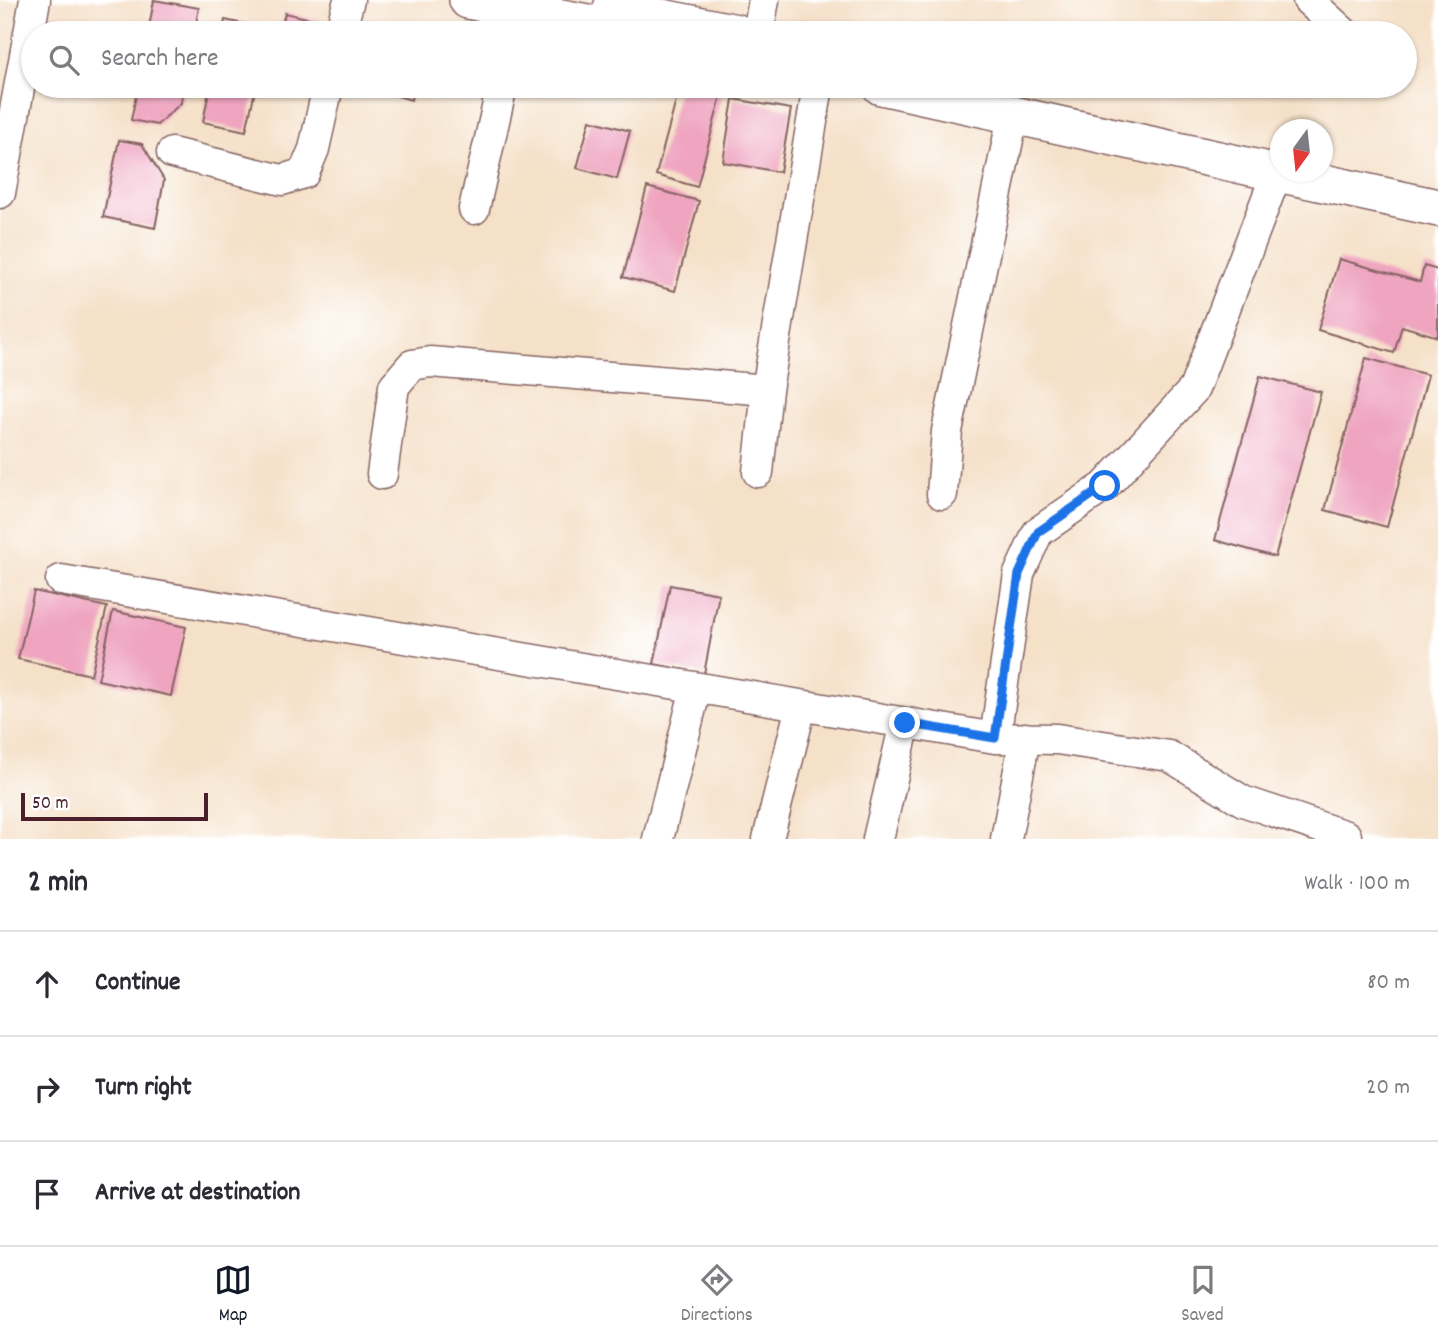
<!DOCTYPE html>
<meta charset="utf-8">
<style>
body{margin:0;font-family:Dekko,sans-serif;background:#f2f2f3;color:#2b2b33}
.compass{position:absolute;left:1270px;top:119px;width:63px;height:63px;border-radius:50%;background:#fff;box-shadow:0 2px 5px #0004;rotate:195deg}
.scale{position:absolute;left:21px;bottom:18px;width:187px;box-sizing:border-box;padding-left:7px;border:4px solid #4a1f2b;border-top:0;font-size:19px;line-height:24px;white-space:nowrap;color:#4a1f2b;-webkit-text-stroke:5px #fff;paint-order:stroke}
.stop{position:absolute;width:21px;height:21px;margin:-16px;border:5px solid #1a73e8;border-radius:50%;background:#fff}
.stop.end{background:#1a73e8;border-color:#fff;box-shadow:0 2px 7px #0008}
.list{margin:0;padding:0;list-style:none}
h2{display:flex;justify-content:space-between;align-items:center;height:91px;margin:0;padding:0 28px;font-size:30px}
h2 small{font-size:23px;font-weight:400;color:#7c7c81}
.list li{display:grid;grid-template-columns:46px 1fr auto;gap:21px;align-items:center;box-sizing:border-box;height:105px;padding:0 28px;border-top:2px solid #e1e1e2}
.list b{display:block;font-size:26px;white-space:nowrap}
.list em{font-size:23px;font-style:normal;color:#7c7c81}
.icon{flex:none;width:38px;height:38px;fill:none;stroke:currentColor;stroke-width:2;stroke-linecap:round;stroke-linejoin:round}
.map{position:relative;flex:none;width:1438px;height:839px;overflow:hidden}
.search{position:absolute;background:#fff;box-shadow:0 2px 5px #0004;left:21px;right:21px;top:21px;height:77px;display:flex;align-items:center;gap:18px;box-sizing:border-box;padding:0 24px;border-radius:38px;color:#7c7c81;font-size:26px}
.sheet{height:406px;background:#fff}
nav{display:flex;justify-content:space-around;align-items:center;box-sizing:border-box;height:98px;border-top:2px solid #e1e1e2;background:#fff;font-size:19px;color:#7c7c81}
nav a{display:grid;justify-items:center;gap:4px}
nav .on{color:#111827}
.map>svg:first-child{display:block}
.building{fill:#efa4c0}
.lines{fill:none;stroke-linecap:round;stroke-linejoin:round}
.minor-casing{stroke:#866362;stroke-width:33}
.major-casing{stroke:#866362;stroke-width:40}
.minor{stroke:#fff;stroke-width:30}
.major{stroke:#fff;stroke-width:37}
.route{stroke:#1a73e8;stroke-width:9}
</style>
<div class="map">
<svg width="1438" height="839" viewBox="0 0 1438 839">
<rect width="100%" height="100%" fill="#fff"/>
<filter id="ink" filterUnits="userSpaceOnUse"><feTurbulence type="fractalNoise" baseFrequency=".0143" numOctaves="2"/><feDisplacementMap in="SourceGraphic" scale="14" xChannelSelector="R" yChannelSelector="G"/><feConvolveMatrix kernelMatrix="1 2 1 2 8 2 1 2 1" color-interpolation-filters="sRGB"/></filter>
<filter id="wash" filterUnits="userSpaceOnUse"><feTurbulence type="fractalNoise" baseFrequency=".00686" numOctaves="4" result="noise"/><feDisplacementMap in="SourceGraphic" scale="28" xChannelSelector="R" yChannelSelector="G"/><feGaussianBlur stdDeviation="1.57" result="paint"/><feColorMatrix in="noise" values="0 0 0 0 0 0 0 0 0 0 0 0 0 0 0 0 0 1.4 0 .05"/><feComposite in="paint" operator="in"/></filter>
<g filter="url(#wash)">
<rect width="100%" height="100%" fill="#f5e0c8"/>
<g id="blocks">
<!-- building -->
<path class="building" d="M154 0 199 8 194 33H148Z
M285 13 332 24 329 33H280Z
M225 20 268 29 267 33H222Z
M138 86H184L181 103 157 125 131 120Z
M210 86H256L246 131 203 122Z
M364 86H414L411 100Z
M680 86 721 96 697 187 656 175Z
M733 99 791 109 780 172 723 162Z
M590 120 630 131 617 179 577 168Z
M119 140 142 144 164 180 155 228 103 217Z
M647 187 699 201 675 291 623 277Z
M1339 259 1420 282 1424 266 1438 270V337L1402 326 1394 353 1318 330Z
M1366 358 1428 375 1387 527 1325 510Z
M1260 376 1321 392 1275 557 1215 540Z
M670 585 719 594 704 674 654 664Z
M34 591 107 607 91 675 18 659Z
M113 611 186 627 171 696 98 680Z"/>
</g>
</g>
<g filter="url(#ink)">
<use href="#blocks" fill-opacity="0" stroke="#866362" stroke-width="2"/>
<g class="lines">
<defs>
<path id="minor" d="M1308 0 1344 33
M340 33 349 0
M758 33 764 0
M172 153 282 180 304 173 314 149 328 86
M0 193 35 0
M474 209 502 86
M758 472 767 390 818 86
M382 474 394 386 412 365 430 362 767 390
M942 494 947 431 1013 116
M61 580 995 738 1019 574 1038 532 1105 486 1194 389 1276 175
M995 738 1057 739 1169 756 1243 801 1346 836
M658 839 696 688
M768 839 801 706
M878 839 905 723
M1006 839 1025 738"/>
<path id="major" d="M468 0 639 33
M612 8 737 33
M881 86 1438 208"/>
</defs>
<!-- minor casing -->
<use href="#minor" class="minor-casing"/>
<!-- major casing -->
<use href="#major" class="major-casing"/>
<!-- minor -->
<use href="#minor" class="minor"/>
<!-- major -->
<use href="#major" class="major"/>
</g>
</g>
<g class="lines" filter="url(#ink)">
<!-- route -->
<path class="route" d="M905 723 995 738 1019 574 1038 532 1105 486"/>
</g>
</svg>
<svg class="compass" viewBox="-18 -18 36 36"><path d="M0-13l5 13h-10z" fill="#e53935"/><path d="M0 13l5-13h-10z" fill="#7c7c81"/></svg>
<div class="scale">50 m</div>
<div class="stop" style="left:1105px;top:486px"></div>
<div class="stop end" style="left:905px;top:723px"></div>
<div class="search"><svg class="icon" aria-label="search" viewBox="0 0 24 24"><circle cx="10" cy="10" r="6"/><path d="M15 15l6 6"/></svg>Search here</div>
</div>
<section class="sheet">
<h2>2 min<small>Walk · 100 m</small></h2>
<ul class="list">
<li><svg class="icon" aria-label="ahead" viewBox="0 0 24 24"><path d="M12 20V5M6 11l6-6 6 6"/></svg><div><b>Continue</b></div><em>80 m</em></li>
<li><svg class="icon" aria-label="right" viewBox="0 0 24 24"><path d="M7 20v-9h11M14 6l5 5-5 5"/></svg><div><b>Turn right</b></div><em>20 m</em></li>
<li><svg class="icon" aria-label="arrive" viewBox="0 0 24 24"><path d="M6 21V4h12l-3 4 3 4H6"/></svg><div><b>Arrive at destination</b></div></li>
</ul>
</section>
<nav>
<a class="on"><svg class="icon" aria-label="map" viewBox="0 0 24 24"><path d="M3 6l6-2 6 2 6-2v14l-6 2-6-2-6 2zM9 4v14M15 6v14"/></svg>Map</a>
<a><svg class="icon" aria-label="directions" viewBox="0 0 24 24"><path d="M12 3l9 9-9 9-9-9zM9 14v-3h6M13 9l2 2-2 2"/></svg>Directions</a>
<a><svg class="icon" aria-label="saved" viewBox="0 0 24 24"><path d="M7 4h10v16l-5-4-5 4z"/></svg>Saved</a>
</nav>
